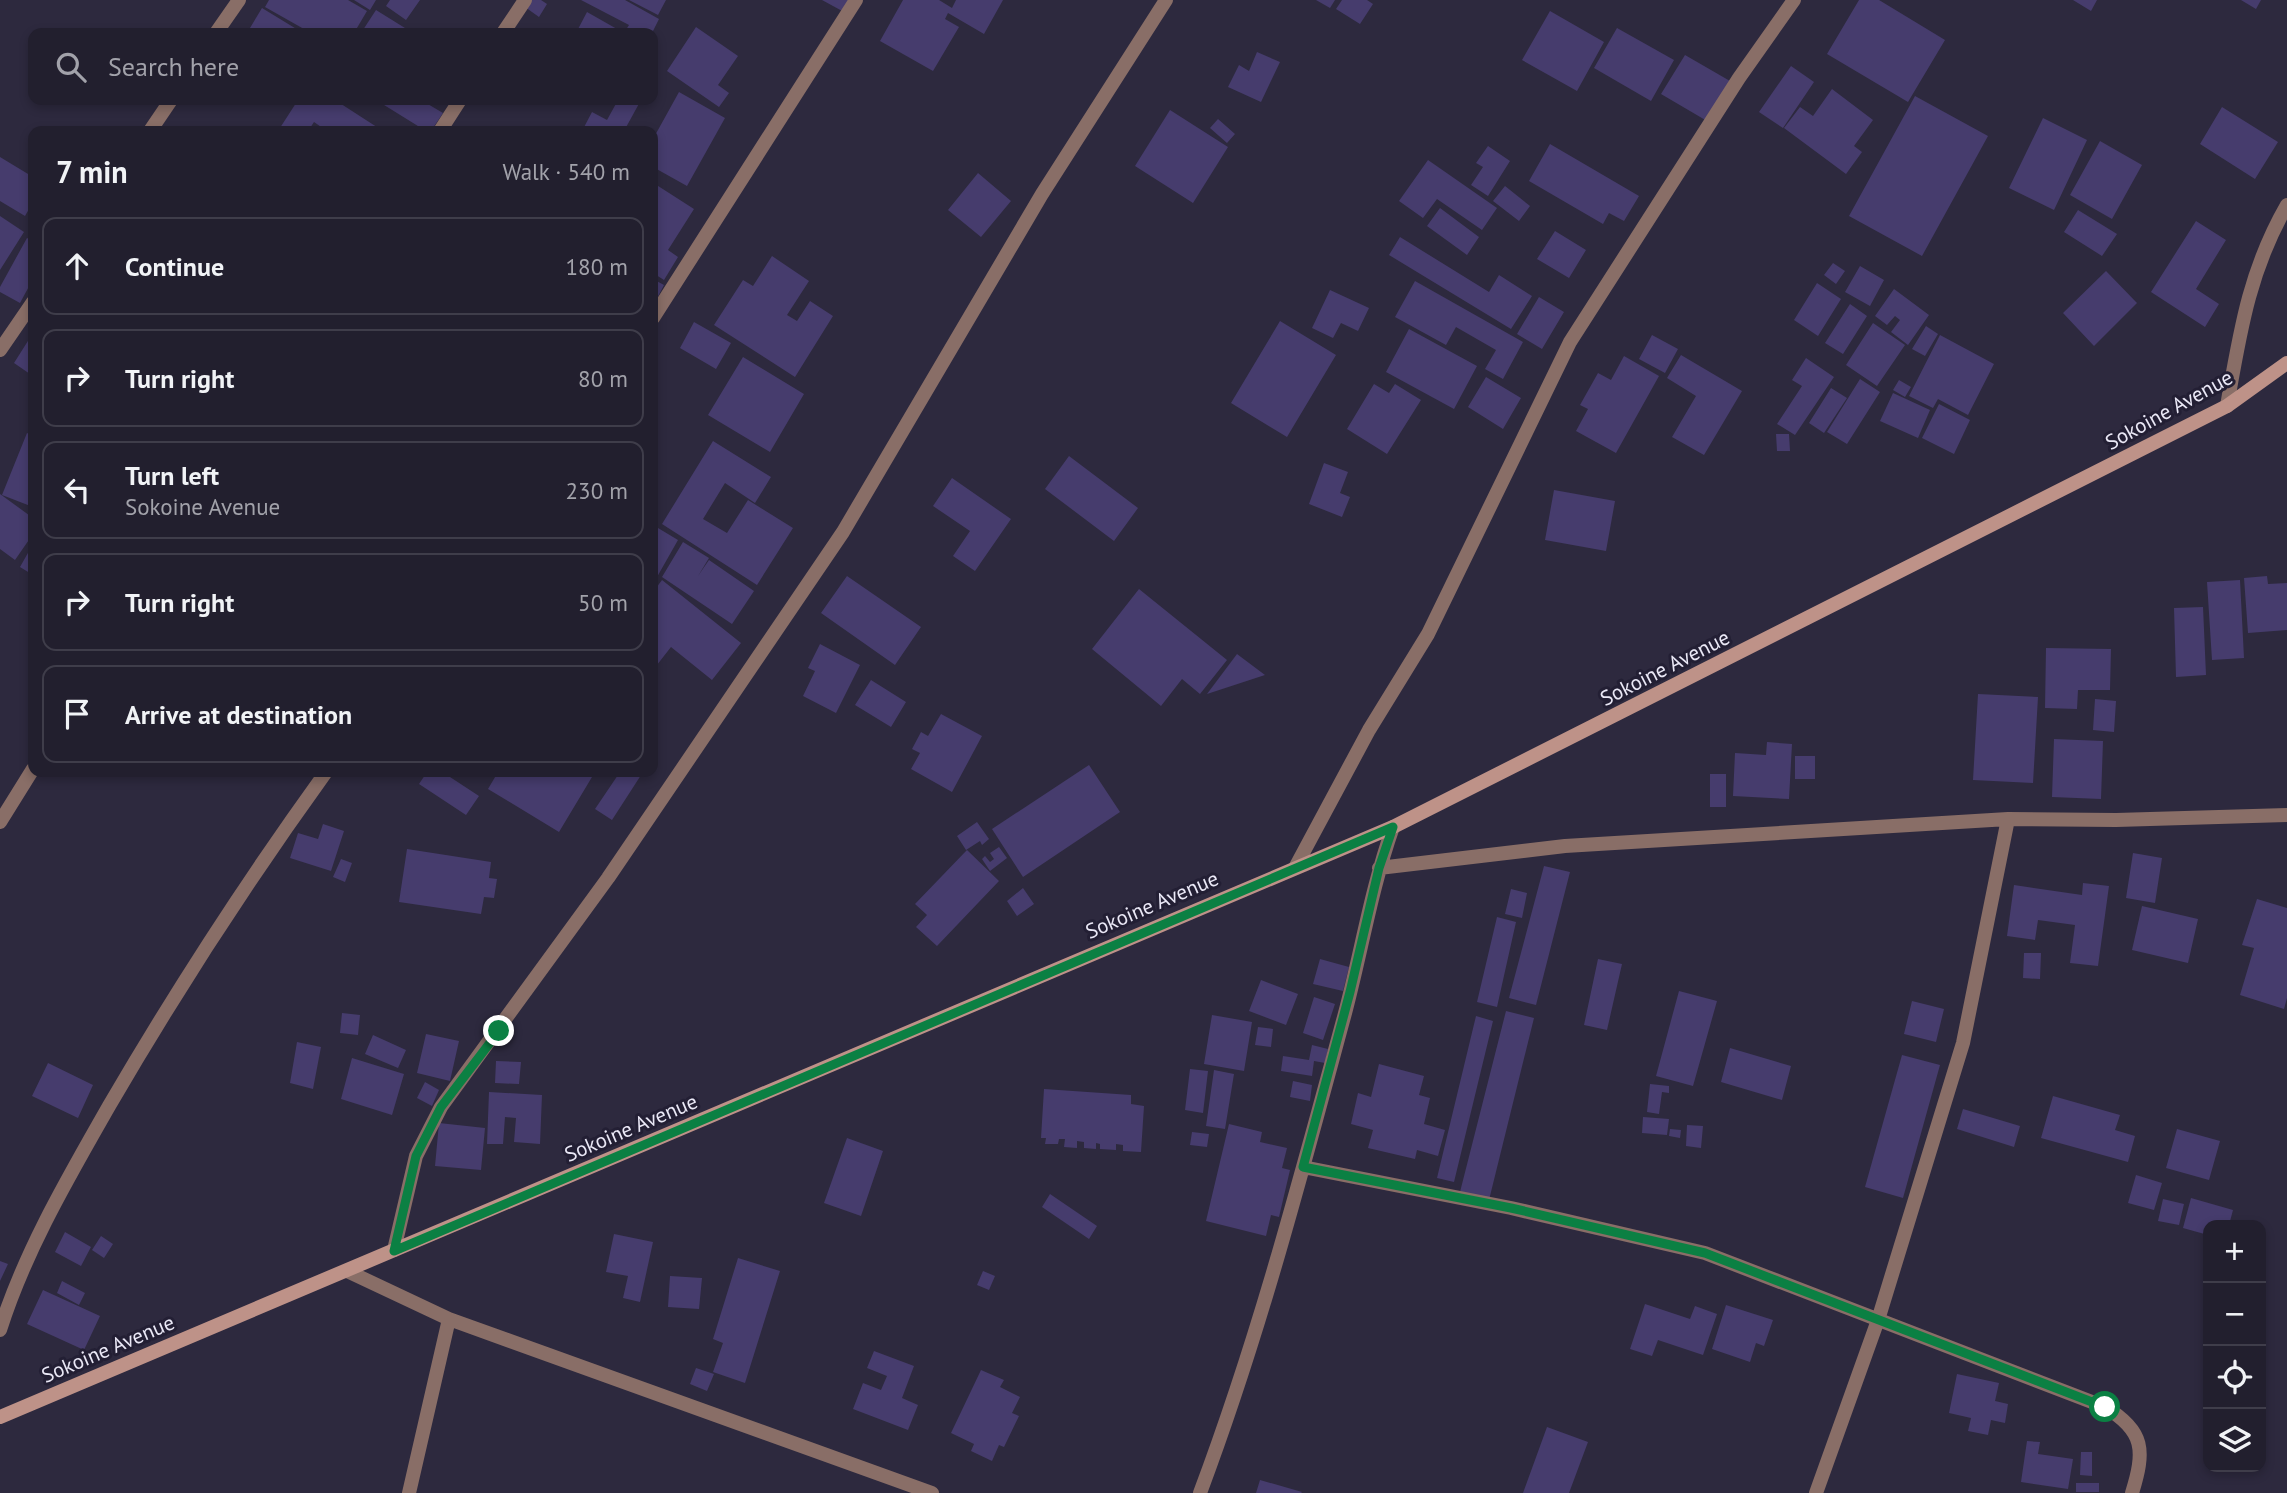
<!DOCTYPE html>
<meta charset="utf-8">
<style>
body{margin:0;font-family:"PT Sans",sans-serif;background:#2a2736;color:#f1f3f6}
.controls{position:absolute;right:21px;bottom:21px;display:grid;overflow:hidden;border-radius:14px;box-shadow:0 4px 10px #0003}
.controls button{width:63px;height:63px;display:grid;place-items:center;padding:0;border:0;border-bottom:2px solid #3f3d4a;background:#221f2e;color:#f1f3f6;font:35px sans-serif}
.stop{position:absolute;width:21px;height:21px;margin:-16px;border:5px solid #0b8043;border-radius:50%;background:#fff}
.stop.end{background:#0b8043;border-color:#fff;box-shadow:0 2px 7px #0008}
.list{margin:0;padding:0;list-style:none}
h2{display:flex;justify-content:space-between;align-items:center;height:91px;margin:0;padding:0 28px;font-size:30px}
h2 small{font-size:23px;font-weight:400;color:#a2a2aa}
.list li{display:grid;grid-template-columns:46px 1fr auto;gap:21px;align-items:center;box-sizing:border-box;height:98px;margin:0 14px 14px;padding:0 14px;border:2px solid #3f3d4a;border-radius:14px}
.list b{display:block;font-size:26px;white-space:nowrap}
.list p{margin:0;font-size:23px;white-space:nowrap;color:#a2a2aa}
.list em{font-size:23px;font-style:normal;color:#a2a2aa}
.icon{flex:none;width:38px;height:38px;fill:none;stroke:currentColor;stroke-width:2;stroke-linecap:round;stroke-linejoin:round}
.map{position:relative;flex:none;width:2287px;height:1493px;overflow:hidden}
.search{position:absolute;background:#221f2e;box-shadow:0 4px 10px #0003;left:28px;top:28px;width:630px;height:77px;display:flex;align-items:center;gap:18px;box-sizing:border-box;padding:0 24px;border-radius:14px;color:#a2a2aa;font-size:26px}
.panel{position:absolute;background:#221f2e;box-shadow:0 4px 10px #0003;left:28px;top:126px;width:630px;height:651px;border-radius:14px}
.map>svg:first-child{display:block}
.building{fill:#463c6d}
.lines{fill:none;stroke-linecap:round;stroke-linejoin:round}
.street{stroke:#896e67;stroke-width:14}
.secondary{stroke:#be9288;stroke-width:14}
.route{stroke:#0b8043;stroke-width:9}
.labels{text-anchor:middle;stroke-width:6;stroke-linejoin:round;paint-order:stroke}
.street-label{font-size:21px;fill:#eae8f6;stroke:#231f34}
</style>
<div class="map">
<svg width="2287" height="1493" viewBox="0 0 2287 1493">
<rect width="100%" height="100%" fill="#2d293e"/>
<!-- building -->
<path class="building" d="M269 0H348L367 11 354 33H311L265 7Z
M354 0H376L370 10Z
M390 0H420L406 20 386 6Z
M530 0H541L547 4 539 17 525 7Z
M581 0H625L659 19 652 33H580L577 31 587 12 624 33 629 25Z
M629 0H666L658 15Z
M822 0H851L844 12Z
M903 0H939L952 8 956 0H1003L984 34 948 13 945 19 959 27 933 71 880 41Z
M1316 0H1335L1330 8Z
M1342 0H1367L1373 4 1360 24 1336 9Z
M1859 0H1879L1945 40 1908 102 1827 54Z
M2073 0H2097L2091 11Z
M2241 0H2261L2256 9Z
M262 8 303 33H247Z
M376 10 413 33H361Z
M1550 11 1604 42 1577 91 1522 60Z
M696 27 738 56 718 85 729 93 719 107 667 71Z
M1617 28 1674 60 1651 101 1594 68Z
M1257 52 1280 62 1261 102 1228 87 1239 65 1249 71Z
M1685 55 1730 81 1707 121 1661 94Z
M1791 66 1814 82 1783 128 1759 112Z
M1832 89 1873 120 1854 146 1862 152 1846 174 1784 128 1800 107 1813 116Z
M679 92 725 118 687 186 653 167V139Z
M1915 96 1988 136 1922 256 1849 216Z
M298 100H335L383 131H327L314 122 308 131H278Z
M376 100H421L443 113 431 131H426Z
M618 100H641L624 131H582L592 112 607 120Z
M2222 107 2278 142 2255 179 2200 144Z
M1170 110 1228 147 1193 203 1135 166Z
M2043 118 2087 140 2054 210 2009 188Z
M1218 119 1235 134 1227 143 1210 128Z
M2100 141 2142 165 2112 219 2070 195Z
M1550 144 1639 196 1624 221 1609 213 1603 224 1529 181Z
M1488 146 1510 161 1488 196 1471 185 1483 167 1476 163Z
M0 157 33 177 30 194 33 202 25 216 0 201Z
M1428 160 1497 208 1482 230 1437 199 1423 218 1399 201Z
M978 173 1011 201 981 237 948 210Z
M655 184 694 209 668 250 678 257 664 280 653 273V188Z
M1505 186 1530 206 1519 221 1493 201Z
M1440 208 1479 237 1467 255 1427 226Z
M2078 210 2117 234 2102 256 2064 232Z
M0 216 24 232 0 270Z
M2196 221 2226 240 2196 289 2219 304 2205 327 2151 292Z
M1555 231 1586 250 1569 278 1537 259Z
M1400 237 1489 292 1499 275 1532 296 1511 329 1389 255Z
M27 238 33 241V279L20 303 0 292V287Z
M772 256 809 281 787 315 797 321 810 301 833 316 795 377 714 325 743 280 753 286Z
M1833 263 1845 271 1836 284 1824 275Z
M1860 266 1884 280 1870 306 1845 292Z
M2106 271 2137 303 2094 346 2063 313Z
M653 279 664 285 653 306Z
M1415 281 1523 342 1503 379 1485 369 1496 350 1456 327 1446 345 1395 317Z
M1817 283 1841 299 1818 336 1794 320Z
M1894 289 1929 315 1908 345 1891 332 1900 320 1895 316 1887 325 1875 316Z
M1330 290 1369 308 1358 331 1341 323 1333 338 1312 328Z
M1539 297 1564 312 1542 349 1517 334Z
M1850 304 1867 316 1843 354 1825 343Z
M1280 321 1336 355 1287 437 1231 403Z
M694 322 731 343 716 369 680 348Z
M1873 323 1905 345 1877 386 1846 365Z
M1926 326 1938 334 1925 356 1912 349Z
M1409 329 1477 366 1454 409 1386 372Z
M33 333V368L30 374 14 363Z
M1652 335 1678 349 1665 373 1639 359Z
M1940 335 1994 364 1968 415 1938 399 1933 408 1909 396Z
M1681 355 1742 391 1704 455 1672 437 1696 396 1667 378Z
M1624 356 1659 376 1616 453 1576 431 1588 409 1580 405 1598 373 1611 380Z
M743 357 804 394 770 452 708 415Z
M1806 358 1834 377 1795 435 1777 424 1802 386 1792 380Z
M1486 377 1521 398 1503 429 1468 407Z
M1860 379 1880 392 1847 444 1827 432Z
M1899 380 1911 387 1905 397 1893 390Z
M1374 384 1389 393 1395 384 1421 400 1387 454 1347 429Z
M1831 388 1847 398 1824 433 1809 423Z
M1893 393 1930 410 1918 438 1880 421Z
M1939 404 1970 420 1954 454 1922 438Z
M27 433 33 436V507L2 495Z
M1776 434H1789L1790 451H1777Z
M713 441 771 477 755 503 725 483 703 519 727 533 748 500 793 528 757 585 662 524Z
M1069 456 1138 508 1114 541 1045 489Z
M1324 463 1348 472 1340 493 1350 497 1342 517 1309 504Z
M952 478 1011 519 975 571 953 556 970 531 933 506Z
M1554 490 1615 501 1606 551 1545 540Z
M0 494 33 518V534L15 560 0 549Z
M653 525 678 540 657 577 653 575Z
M683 542 709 558 698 576 709 560 754 591 732 624 662 577Z
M33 544V575L20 567Z
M847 576 921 627 895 665 821 613Z
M2267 576 2268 584 2287 583V630L2248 633 2244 578Z
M662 580 741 643 712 680 671 647 653 670V592Z
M2240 580 2244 658 2212 660 2207 582Z
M1139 589 1227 660 1200 694 1182 679 1161 706 1092 649Z
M2203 607 2206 675 2176 677 2174 608Z
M820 644 860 665 836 713 803 696 815 671 808 668Z
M2046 648 2111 649 2110 690H2078L2077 709 2045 708Z
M1237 654 1265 675 1207 694Z
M871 680 906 702 891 727 855 705Z
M1978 694 2038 697 2033 783 1973 780Z
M2095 699 2116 701 2114 732 2093 730Z
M941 714 982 736 952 792 911 769 920 753 912 749 921 732 928 736Z
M2054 739 2103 741 2101 799 2052 797Z
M1767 742 1792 744 1789 799 1733 796 1735 753 1766 755Z
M1795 756H1815V779H1795Z
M1089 765 1120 812 1023 877 992 829Z
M427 772H453L450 777 479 796 466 815 419 784Z
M498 772H595L559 832 488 789Z
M620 772H643L612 820 595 809Z
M1710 774H1726V807H1710Z
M977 822 989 839 982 845 980 841 966 850 957 836Z
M323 824 344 831 331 871 290 858 298 833 318 839Z
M999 847 1007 858 990 871 982 859 985 856 990 862 994 859 990 853Z
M407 849 491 862 489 878 497 879 494 898 484 897 481 914 399 902Z
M967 850 999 881 937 946 916 927 927 915 915 904Z
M2133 853 2162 858 2155 903 2126 898Z
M341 859 352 863 345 882 333 877Z
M1544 866 1570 872 1536 1005 1509 998Z
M2083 883 2109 886 2098 966 2070 963 2075 925 2038 920 2035 940 2007 936 2014 885 2082 895Z
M1023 888 1034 904 1017 916 1007 901Z
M1511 889 1527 893 1522 918 1505 914Z
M2257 899 2287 908V998L2284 1009 2240 995 2254 948 2242 945Z
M2142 906 2198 919 2188 963 2132 950Z
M1497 917 1516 922 1497 1007 1477 1002Z
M2024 953H2041L2040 979 2023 978Z
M1320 959 1349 967 1343 991 1313 984Z
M1598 959 1622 964 1607 1030 1584 1025Z
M1261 980 1298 994 1286 1025 1249 1011Z
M1679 991 1717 1001 1693 1086 1656 1076Z
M1314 997 1335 1004 1323 1040 1303 1033Z
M1912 1001 1944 1009 1936 1042 1904 1034Z
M1506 1011 1534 1018 1489 1200 1460 1192Z
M342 1013 360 1015 358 1035 340 1033Z
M1212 1015 1252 1022 1244 1071 1204 1064Z
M1476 1016 1493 1021 1454 1182 1437 1178Z
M1258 1027 1273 1029 1271 1047 1255 1045Z
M426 1034 459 1041 450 1081 417 1073Z
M373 1035 406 1050 398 1068 365 1054Z
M297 1042 321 1047 313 1089 290 1083Z
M1312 1045 1328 1049 1325 1063 1314 1061 1312 1076 1281 1071 1283 1056 1309 1060Z
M1730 1048 1791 1066 1782 1100 1721 1082Z
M1902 1055 1940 1065 1903 1198 1865 1187Z
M352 1058 404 1074 392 1115 341 1099Z
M496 1061 521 1062 519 1084 495 1083Z
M48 1063 93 1085 78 1118 32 1096Z
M1379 1064 1424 1076 1419 1095 1430 1098 1424 1124 1445 1130 1438 1156 1417 1150 1415 1159 1368 1148 1373 1130 1351 1124 1358 1093 1371 1097Z
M1190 1069 1208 1071 1203 1113 1185 1110Z
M1214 1070 1234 1074 1225 1129 1206 1126Z
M1293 1081 1312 1085 1310 1101 1290 1097Z
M425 1082 439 1090 432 1106 417 1098Z
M1650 1084 1669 1086V1093L1662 1092 1659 1114 1647 1112Z
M1044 1089 1131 1095V1104L1144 1106 1141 1152 1123 1151V1145L1116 1144V1150L1100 1149V1144L1096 1143V1149L1084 1148V1142L1077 1141V1148L1064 1147 1065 1139H1059L1058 1144H1045L1046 1138H1041Z
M489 1092 542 1095 540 1144 514 1142 516 1118 505 1117 503 1144H487Z
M2053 1096 2120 1115 2115 1130 2135 1136 2128 1162 2041 1138Z
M1963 1109 2020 1126 2014 1147 1957 1129Z
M1643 1117 1669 1119 1667 1135 1642 1133Z
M439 1123 485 1128 481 1170 435 1166Z
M1229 1124 1262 1132 1260 1142 1287 1148 1282 1168 1290 1170 1279 1217 1271 1215 1266 1236 1206 1221Z
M1687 1125 1703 1126 1701 1148 1686 1146Z
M1670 1129 1681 1130 1680 1138 1669 1136Z
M2177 1129 2220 1141 2209 1180 2166 1168Z
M1192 1132 1209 1134 1207 1147 1190 1145Z
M847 1138 883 1151 861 1216 824 1203Z
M2136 1175 2162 1183 2154 1210 2128 1203Z
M1050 1194 1097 1226 1089 1239 1042 1207Z
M2191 1198 2233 1210 2229 1225H2208V1235L2183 1228Z
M2163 1199 2184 1204 2179 1225 2158 1221Z
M65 1232 91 1247 81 1266 55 1252Z
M614 1234 653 1242 640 1302 623 1298 628 1276 606 1272Z
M101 1236 113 1244 104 1258 92 1250Z
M738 1258 780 1271 745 1383 713 1372 723 1343 713 1339Z
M0 1261 8 1264 0 1281Z
M983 1271 995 1276 989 1290 977 1285Z
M670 1276 702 1278 699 1309 668 1307Z
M62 1281 85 1293 79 1305 57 1293Z
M43 1290 100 1316 84 1350 27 1324Z
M1645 1304 1690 1319 1695 1306 1717 1314 1703 1355 1658 1340 1652 1356 1630 1349Z
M1726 1305 1773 1320 1764 1346 1756 1343 1750 1362 1712 1349Z
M874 1351 914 1366 902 1398 918 1405 908 1430 853 1409 863 1383 881 1390 887 1376 867 1368Z
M696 1368 714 1374 707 1391 690 1384Z
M981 1370 1004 1380 1000 1387 1020 1397 1012 1413 1019 1416 1004 1447 999 1445 992 1461 971 1451 974 1444 951 1433Z
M1957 1374 1999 1383 1995 1401 2008 1404 2005 1423 1991 1420 1988 1435 1968 1431 1971 1418 1949 1413Z
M1547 1427 1588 1442 1569 1493H1523Z
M2027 1441 2040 1442 2038 1454 2073 1459 2068 1489 2021 1482Z
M2081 1452H2092V1476L2080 1475Z
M1260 1480 1302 1492 1301 1493H1256Z
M2076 1483H2099V1492H2076Z"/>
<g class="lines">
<!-- street -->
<path class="street" d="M216 33 239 0
M503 33 525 0
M150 131 171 100
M440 131 460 100
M653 318 856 0
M0 350 33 302
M2227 406C2240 332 2249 271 2287 205
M0 822 33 769
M1296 866 1369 730 1428 634 1570 342 1739 78 1794 0
M1379 868 1565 846 2008 819 2116 820 2287 815
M1303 1167 1511 1208 1705 1253 2105 1407C2145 1431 2145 1451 2132 1493
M394 1250 416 1156 441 1107 608 878 843 532 1042 194 1166 0
M347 1271 449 1319 932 1493
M0 1330C25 1251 68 1178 109 1106 176 991 248 880 326 772
M409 1493 449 1319
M1200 1493C1259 1336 1300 1179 1344 1017 1361 954 1371 889 1393 827
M1816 1493 1878 1320 1963 1043 2008 819"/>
<!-- secondary -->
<path class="secondary" d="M0 1417 1393 827 2227 406 2287 363"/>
</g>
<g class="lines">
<!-- route -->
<path class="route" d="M499 1031 441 1107 416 1156 394 1251 1393 827 1379 868 1350 992 1303 1167 1511 1208 1705 1253 2105 1407"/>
</g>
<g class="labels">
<!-- street labels -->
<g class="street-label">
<text transform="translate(2169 410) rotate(-29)" y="7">Sokoine Avenue</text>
<text transform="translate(1665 668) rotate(-27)" y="7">Sokoine Avenue</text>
<text transform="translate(1152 905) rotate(-23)" y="7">Sokoine Avenue</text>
<text transform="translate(631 1128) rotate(-23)" y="7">Sokoine Avenue</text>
<text transform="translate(108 1349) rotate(-23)" y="7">Sokoine Avenue</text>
</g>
</g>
</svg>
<div class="controls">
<button>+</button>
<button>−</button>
<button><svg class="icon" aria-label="locate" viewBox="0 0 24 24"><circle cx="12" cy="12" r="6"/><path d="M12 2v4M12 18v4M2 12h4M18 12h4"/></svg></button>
<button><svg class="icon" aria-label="layers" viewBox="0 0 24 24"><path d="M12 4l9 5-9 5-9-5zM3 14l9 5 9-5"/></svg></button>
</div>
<div class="stop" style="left:2105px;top:1407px"></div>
<div class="stop end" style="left:499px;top:1031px"></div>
<div class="search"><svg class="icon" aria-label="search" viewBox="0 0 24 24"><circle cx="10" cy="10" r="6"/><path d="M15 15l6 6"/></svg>Search here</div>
<section class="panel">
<h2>7 min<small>Walk · 540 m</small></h2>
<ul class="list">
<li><svg class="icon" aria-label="ahead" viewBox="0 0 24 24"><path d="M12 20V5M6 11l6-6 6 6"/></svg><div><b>Continue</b></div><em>180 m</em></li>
<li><svg class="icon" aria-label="right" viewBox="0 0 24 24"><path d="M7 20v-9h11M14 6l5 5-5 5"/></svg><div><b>Turn right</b></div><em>80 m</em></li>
<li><svg class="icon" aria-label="left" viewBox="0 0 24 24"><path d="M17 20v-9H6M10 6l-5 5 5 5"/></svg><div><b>Turn left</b><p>Sokoine Avenue</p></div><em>230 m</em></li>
<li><svg class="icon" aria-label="right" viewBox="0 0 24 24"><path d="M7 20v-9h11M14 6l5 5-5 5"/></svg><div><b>Turn right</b></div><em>50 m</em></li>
<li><svg class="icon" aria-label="arrive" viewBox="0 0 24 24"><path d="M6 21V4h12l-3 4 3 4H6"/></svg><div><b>Arrive at destination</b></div></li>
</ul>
</section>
</div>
